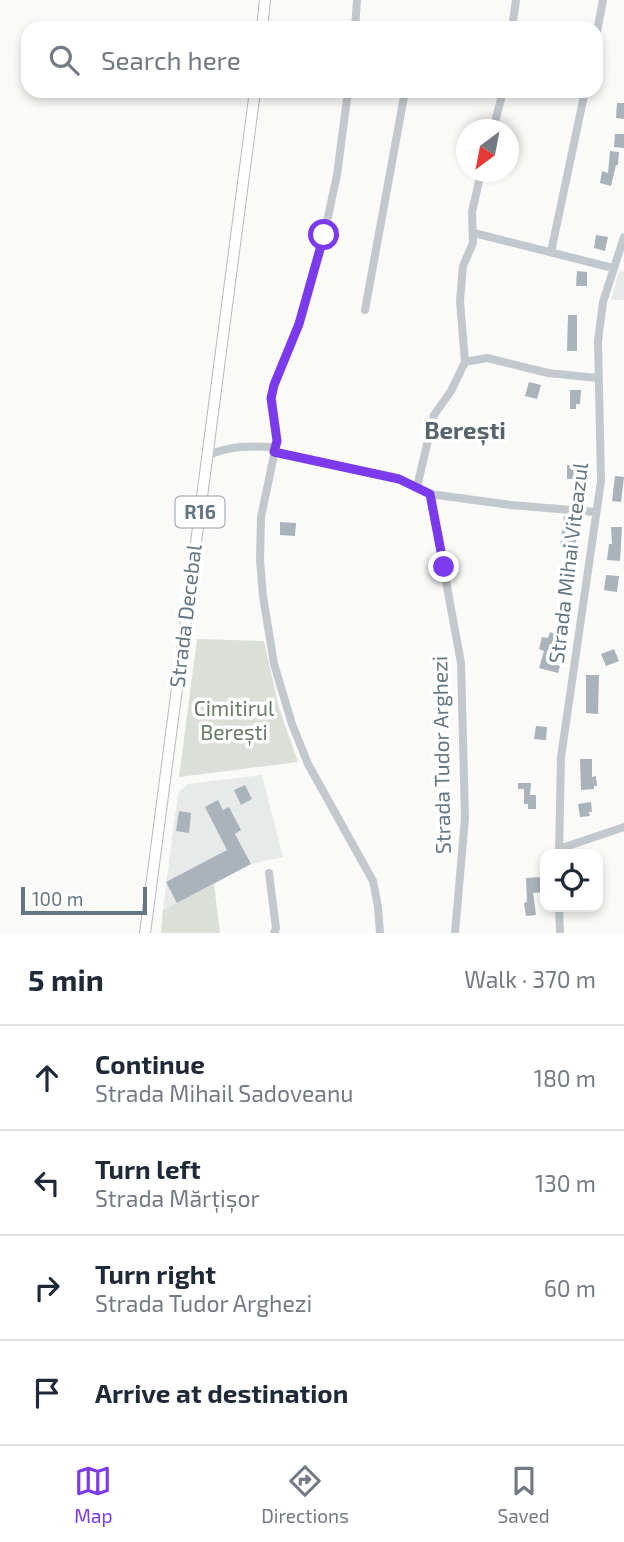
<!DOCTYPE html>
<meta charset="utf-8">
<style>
body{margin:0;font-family:"Exo 2",sans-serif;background:#f6f6f7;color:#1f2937}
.controls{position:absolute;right:21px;bottom:21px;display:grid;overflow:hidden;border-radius:14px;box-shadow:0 4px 10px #0003}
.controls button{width:63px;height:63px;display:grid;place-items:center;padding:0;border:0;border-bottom:2px solid #e0e1e3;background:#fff;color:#1f2937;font:35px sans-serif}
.compass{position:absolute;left:456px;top:119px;width:63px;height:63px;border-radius:50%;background:#fff;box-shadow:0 4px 10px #0003;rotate:212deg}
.scale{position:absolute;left:21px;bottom:18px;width:126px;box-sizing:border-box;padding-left:7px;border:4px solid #657683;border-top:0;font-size:19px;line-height:24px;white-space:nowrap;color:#657683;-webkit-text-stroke:5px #fff;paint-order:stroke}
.stop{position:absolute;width:21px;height:21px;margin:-16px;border:5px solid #7c3aed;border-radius:50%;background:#fff}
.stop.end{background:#7c3aed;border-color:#fff;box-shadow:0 2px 7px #0008}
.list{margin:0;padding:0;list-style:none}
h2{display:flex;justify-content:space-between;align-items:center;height:91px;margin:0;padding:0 28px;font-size:30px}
h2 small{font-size:23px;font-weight:400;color:#747a83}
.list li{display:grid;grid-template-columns:46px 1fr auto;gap:21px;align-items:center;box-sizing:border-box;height:105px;padding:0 28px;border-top:2px solid #e0e1e3}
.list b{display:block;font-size:26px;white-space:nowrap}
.list p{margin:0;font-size:23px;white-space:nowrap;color:#747a83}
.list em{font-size:23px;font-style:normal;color:#747a83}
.icon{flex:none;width:38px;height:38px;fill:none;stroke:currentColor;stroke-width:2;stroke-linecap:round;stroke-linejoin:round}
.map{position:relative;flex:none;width:624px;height:933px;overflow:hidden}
.search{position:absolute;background:#fff;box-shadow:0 4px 10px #0003;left:21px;right:21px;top:21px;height:77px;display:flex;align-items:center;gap:18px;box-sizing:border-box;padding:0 24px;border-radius:21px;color:#747a83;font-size:26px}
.sheet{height:511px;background:#fff}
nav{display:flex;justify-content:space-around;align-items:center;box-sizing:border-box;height:98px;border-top:2px solid #e0e1e3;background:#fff;font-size:19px;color:#747a83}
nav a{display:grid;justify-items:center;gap:4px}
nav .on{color:#7c3aed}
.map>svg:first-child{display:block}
.built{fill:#e8e9e9}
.green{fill:#dadfd7}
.building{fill:#aab3b9}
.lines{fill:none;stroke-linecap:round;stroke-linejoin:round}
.major-casing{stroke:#b5babe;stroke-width:12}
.minor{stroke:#c3c8cc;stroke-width:8}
.major{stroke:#fff;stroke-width:10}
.route{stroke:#7c3aed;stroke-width:9}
.labels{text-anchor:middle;stroke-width:7;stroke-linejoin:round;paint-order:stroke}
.shield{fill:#fff;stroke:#939fa8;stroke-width:2}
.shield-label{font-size:19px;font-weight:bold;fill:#657683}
.street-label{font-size:21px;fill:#657683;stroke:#fff}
.park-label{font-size:21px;fill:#687a64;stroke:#fff}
.quarter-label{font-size:24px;font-weight:bold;fill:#57646e;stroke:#fff}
</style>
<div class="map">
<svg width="624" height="933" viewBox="0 0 624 933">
<rect width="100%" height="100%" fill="#fafaf8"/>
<!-- built -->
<path class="built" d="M619 271 624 272V300H611Z
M262 775 283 857 251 864 163 910 178 793 188 784Z"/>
<!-- green -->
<path class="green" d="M197 639 264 641 279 708 298 762 179 777Z
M214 884 220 933H161L163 910Z"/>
<!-- building -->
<path class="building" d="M617 103H624V119L616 118Z
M615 134H624V148L614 147Z
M610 151 619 152 618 165H616L611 186 600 183 602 171 608 173Z
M596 235 608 237 605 251 594 248Z
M577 271 587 272V286H576Z
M568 315H577V351H567Z
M529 382 541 385 537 399 525 396Z
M570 390H581L580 404H576V409H570Z
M567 465 581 466V479H567Z
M615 476 624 477 621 502 612 501Z
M572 491H579L578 504 571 503Z
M564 516 574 517 571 533 577 534 575 549 560 547Z
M280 522 296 523 295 536 280 535Z
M611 527H622L620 561 607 560 609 544H612Z
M568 569 571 583 562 585 559 571Z
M606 575 619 576 617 592 604 590Z
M561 603H569V614L561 615Z
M550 632 555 634 548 662 560 666 558 673 539 668 544 651 539 649 542 637 548 638Z
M614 649 619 661 606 666 601 654Z
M586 675H599L598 714 586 713Z
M536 726 547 727 546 740 534 739Z
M580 759H592V777L596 776 597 786H594V789L581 790Z
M518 783H531L530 795H536V809H528V804H524V789H518Z
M245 785 252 799 241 805 234 790Z
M218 800 223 810 229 807 241 830 235 834 251 864 177 903 166 882 227 850 205 807Z
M591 802 592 812H589L590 816 580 817 578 804Z
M179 811 191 813 189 833 176 831Z
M542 877 543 892 533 893 536 915 526 916 524 903 527 902 526 878Z"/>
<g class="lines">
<defs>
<path id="major" d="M262 28 265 0
M145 933 255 91"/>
</defs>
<!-- major casing -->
<use href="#major" class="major-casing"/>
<!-- minor -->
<path class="minor" d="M355 28 357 0
M512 28 516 0
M596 37 603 0
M348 91 337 175 324 235 299 324 274 385 272 398 277 441 261 517 260 560 263 596 274 664 292 724 308 764 373 881 378 907 380 933
M493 130 503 91
M474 233 613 268
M551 252 585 91
M365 310 405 91
M465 362 487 358 548 373 598 378
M274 452 399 479 430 494 511 505 595 512
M207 456C229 445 252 446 276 447
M417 487 434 415 451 391 465 362 460 301 462 277 463 266 473 243 472 212 481 172
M430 494 461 663 465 818 455 933
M559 849 624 827
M559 854 561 757 601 481 598 341 603 302 624 237
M269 873 276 928 274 933
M559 907 560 933"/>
<!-- major -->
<use href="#major" class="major"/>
</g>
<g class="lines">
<!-- route -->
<path class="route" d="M324 235 299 324 274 385 271 398 277 441 274 452 399 479 430 494 444 567"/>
</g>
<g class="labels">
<!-- shield labels -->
<rect class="shield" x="175.5" y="496.5" width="49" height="31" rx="5"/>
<g class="shield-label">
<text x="200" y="519">R16</text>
</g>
<!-- street labels -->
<g class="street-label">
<text transform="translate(569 563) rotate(-83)" y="7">Strada Mihai Viteazul</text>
<text transform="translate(186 616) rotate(-83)" y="7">Strada Decebal</text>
<text transform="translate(442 755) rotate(-91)" y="7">Strada Tudor Arghezi</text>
</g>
<!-- park labels -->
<g class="park-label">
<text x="234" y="716">Cimitirul<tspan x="234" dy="24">Berești</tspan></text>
</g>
<!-- quarter labels -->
<g class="quarter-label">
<text x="465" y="439">Berești</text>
</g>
</g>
</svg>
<div class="controls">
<button><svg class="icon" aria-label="locate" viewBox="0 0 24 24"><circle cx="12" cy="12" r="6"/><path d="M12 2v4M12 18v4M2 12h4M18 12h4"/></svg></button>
</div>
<svg class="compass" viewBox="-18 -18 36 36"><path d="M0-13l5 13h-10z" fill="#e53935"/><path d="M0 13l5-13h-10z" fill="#747a83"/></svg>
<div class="scale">100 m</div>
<div class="stop" style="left:324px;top:235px"></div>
<div class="stop end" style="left:444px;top:567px"></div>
<div class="search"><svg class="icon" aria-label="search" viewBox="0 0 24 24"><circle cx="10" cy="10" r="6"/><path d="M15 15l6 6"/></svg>Search here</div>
</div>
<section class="sheet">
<h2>5 min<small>Walk · 370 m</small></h2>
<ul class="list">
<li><svg class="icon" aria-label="ahead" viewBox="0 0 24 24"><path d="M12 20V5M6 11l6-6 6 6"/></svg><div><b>Continue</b><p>Strada Mihail Sadoveanu</p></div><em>180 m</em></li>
<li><svg class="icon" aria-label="left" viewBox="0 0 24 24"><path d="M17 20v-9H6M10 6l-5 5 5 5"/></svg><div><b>Turn left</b><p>Strada Mărțișor</p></div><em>130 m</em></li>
<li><svg class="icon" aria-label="right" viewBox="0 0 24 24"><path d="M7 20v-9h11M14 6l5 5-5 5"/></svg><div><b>Turn right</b><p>Strada Tudor Arghezi</p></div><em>60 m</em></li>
<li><svg class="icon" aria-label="arrive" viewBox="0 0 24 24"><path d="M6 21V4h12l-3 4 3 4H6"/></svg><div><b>Arrive at destination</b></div></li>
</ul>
</section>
<nav>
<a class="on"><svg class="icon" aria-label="map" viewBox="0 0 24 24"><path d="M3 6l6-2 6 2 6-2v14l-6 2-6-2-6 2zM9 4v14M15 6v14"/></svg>Map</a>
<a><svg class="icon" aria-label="directions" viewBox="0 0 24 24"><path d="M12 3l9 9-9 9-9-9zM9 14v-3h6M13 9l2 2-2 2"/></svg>Directions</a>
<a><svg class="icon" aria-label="saved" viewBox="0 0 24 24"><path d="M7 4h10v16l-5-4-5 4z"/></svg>Saved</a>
</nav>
